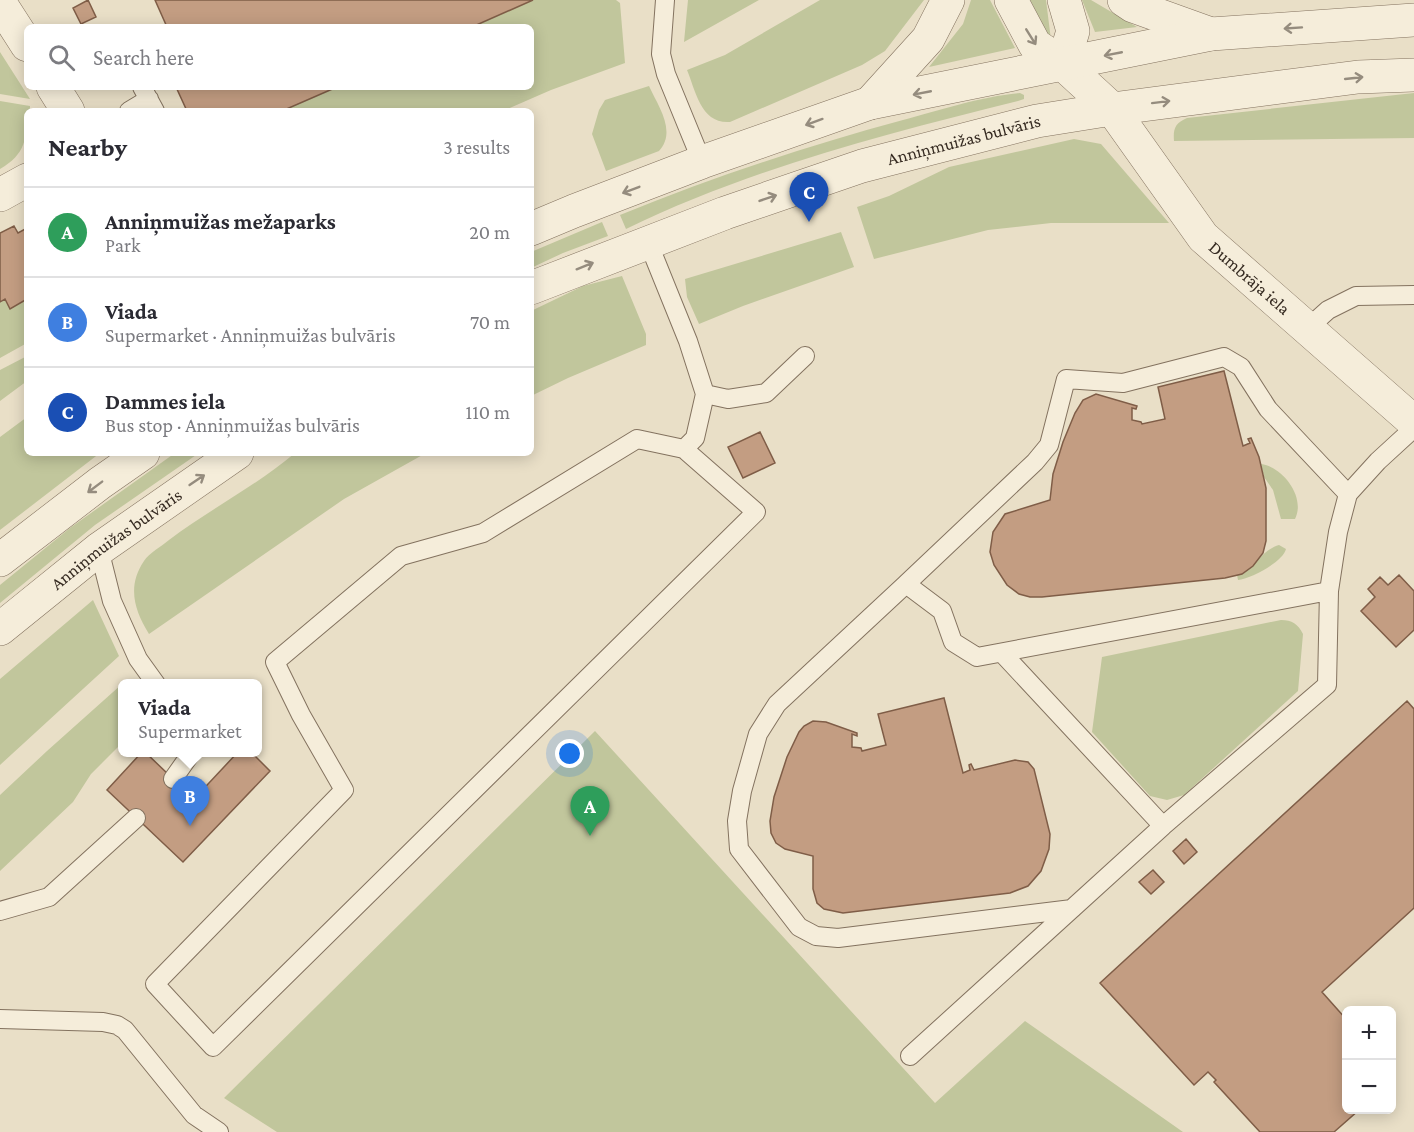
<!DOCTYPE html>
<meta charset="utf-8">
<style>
body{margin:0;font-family:"Crimson Pro",serif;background:#f2f2f3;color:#2b2b33}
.controls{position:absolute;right:18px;bottom:18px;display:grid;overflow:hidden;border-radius:9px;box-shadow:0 3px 15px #0003}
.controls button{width:54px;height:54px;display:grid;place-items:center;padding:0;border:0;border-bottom:2px solid #e1e1e2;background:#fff;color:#2b2b33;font:30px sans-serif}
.you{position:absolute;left:570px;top:754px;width:21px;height:21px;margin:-15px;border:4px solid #fff;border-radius:50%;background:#1a73e8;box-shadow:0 0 0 9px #1a73e833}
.badge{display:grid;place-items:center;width:39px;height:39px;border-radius:50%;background:#8a3636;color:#fff;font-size:20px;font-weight:700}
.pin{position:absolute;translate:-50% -50px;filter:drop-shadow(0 2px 3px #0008)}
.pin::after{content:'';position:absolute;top:32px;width:21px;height:18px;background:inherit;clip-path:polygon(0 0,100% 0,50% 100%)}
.popup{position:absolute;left:118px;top:679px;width:144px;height:78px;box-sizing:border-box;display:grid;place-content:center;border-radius:9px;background:#fff;filter:drop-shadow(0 2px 4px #0005);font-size:20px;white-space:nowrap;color:#7c7c81}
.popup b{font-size:22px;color:#2b2b33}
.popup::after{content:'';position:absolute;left:50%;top:100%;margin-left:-12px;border:12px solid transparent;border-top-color:#fff}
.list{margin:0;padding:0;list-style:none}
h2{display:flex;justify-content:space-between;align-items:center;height:78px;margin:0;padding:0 24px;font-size:26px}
h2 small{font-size:20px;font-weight:400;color:#7c7c81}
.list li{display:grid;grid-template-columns:39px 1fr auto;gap:18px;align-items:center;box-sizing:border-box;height:90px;padding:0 24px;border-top:2px solid #e1e1e2}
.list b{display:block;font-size:22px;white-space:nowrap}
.list p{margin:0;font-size:20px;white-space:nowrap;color:#7c7c81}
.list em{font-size:20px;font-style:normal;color:#7c7c81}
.icon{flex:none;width:33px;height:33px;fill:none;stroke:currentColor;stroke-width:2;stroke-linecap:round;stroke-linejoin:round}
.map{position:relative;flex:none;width:1414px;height:1132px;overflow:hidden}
.search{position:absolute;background:#fff;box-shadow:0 3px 15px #0003;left:24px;top:24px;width:510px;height:66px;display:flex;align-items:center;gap:15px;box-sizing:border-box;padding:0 21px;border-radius:9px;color:#7c7c81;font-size:22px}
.panel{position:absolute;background:#fff;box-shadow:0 3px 15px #0003;left:24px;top:108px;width:510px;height:348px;border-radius:9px}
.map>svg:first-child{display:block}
.green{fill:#c1c69c}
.building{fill:#c39d82;stroke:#7f5d47;stroke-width:1.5}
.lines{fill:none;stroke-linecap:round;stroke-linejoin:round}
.service-casing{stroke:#83725f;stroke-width:20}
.minor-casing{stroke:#83725f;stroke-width:34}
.tertiary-casing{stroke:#83725f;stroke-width:34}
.service{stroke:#f5edda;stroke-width:18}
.minor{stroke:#f5edda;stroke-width:33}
.tertiary{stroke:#f5edda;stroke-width:33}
.oneway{stroke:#958c7e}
.labels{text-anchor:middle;stroke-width:4.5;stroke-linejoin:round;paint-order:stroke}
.street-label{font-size:18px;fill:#352a21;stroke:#f1e9d6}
</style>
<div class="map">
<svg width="1414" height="1132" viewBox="0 0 1414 1132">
<rect width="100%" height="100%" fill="#e9dfc7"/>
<!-- green -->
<path class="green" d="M533 0H616L620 3 625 63 551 90 503 111H282L337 87H531V27H472Z
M688 0H759L684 42Z
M820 0H924L885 51 862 65 730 122C701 124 696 92 687 70L725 55Z
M971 0H990L1015 48 929 67 963 24Z
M1030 0H1046L1051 40Z
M1082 0H1091L1137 27 1095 32Z
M0 52 30 99 0 94Z
M649 86C658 106 677 131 659 151L606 171 592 134 599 110 605 100Z
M1020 93 1024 95V99L1018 101C885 134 749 169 626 229L620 215C713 177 807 146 903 120 939 110 984 96 1020 93Z
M1414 93V138L1174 141C1173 129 1175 123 1187 118Z
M0 101 30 106V111H27C27 138 26 154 0 169Z
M1074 139 1101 144 1169 223H1051L988 230 874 259 857 207 889 196 949 167Z
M602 222 608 236 563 253 531 268V252Z
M841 232 854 267 743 306 699 324 687 297 685 279Z
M622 276 646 334V345L568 378 531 396V311L583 286Z
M5 299 10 309 27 299V343L0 358V302Z
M27 356V381L0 401V370Z
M27 417V453H100L0 530V437Z
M175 453H199L95 525 0 603V585L70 528Z
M295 453H426L344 499 149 634C134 610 127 586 144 561 149 553 162 546 169 540 210 509 256 486 295 453Z
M1261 464C1283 467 1306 497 1295 519H1281L1273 490 1264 477Z
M1279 545 1286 549C1283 562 1250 579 1238 580L1237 575C1255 567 1262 550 1279 545Z
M93 600 119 656 0 765V679Z
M1281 620C1292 620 1298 624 1303 634L1298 691 1184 795 1167 800 1150 796 1092 732 1102 657Z
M122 684V743L91 774 73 802 0 871V795L47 751Z
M595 731 935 1103 1025 1021 1183 1132H277L224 1098Z"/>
<!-- building -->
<path class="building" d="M88 0 96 17 81 24 73 8Z
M155 0H533L472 27H167Z
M176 87H337L282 111H187Z
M14 226 18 233 27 228V299L10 309 5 299 0 302V233Z
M1224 371 1243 446 1250 443 1248 439 1251 438 1259 457 1266 488V541L1263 553 1253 566 1242 574 1225 578 1042 597H1030L1019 594 1007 585 994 565 990 552 993 532 1005 514 1050 500 1053 474 1063 442 1075 413 1083 400 1096 394 1137 406 1136 409 1132 408V420L1141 422 1142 424 1165 419 1158 387Z
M760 432 775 463 743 478 728 447Z
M1399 575 1414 591V630L1396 647 1361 611 1375 597 1368 589 1380 577 1388 585Z
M944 698 963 773 970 770 969 765 971 764 974 770 1015 760 1028 762 1034 769 1050 834 1049 849 1041 871 1028 886 1010 893 843 913 824 909 817 903 813 889V856L785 849 776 843 771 833 770 821 774 797 787 757 799 732 804 726 813 721 826 722 857 733V736L852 734V747L861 748 862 751 886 745 878 714Z
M1407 701 1414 709V908L1322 992 1346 1019V1110H1359L1334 1132H1260L1214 1082 1216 1080 1208 1072 1194 1085 1100 983Z
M142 752H145L194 799 238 752H251L270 771 183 862 107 790Z
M1186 839 1197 852 1184 864 1173 851Z
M1153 870 1164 882 1151 894 1139 882Z"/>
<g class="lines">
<defs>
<path id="service" d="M665 0 661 54 666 74 702 162
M142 87 155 111
M129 111 149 99
M648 242 688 341 705 394 695 438 684 449
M1308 328 1328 310 1356 296 1414 295
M705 394 728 399 766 393 805 356
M637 439 684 449 756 512 213 1047 155 984 344 790 301 715 275 662 401 556 483 533Z
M99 549 112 601 138 659 156 684
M906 584 1035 462 1049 445 1066 379 1123 383 1224 357 1241 367 1268 409 1348 494
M1002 653 1163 826
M173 779 192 752
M1072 909 838 938 816 936 799 927 739 849 737 821 742 791 758 734 777 704 906 584 942 611 953 642 977 657 1329 591
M0 911 49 897 136 818
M0 1019 103 1022 117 1025 125 1030 194 1115 219 1132
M910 1056 1163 826 1327 685 1329 591 1338 532 1348 494 1378 461 1414 428"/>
<g id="minor">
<path d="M0 3 27 45"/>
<path d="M53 87 68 111"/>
<path id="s1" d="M1112 109 1203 237 1414 422"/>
<path d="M0 195 27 180"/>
</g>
<g id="tertiary">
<path d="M1011 0 1035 45 1063 64 1112 109"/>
<path d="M1124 0 1133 6 1211 34"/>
<path d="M1063 64 1073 31 1064 0"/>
<path d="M870 103 928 39 948 0"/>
<path d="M531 229 574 211 702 162 870 103 1211 34 1414 20"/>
<path id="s2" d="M531 288 725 213 862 166 1037 121 1112 109 1358 77 1414 75"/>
<path d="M0 560 100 483 143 453"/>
<path id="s3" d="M0 629 99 549 237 453"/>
</g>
</defs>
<!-- service casing -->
<use href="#service" class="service-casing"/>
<!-- minor casing -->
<use href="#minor" class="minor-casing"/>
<!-- tertiary casing -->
<use href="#tertiary" class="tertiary-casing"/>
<!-- service -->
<use href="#service" class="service"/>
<!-- minor -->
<use href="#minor" class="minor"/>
<!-- tertiary -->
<use href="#tertiary" class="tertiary"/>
</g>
<!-- one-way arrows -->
<defs><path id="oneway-shaft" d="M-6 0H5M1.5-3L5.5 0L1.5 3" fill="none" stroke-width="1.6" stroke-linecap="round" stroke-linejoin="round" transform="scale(1.5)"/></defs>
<g class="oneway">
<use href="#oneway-shaft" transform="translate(1293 28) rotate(176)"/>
<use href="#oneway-shaft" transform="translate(1031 37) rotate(58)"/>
<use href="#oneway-shaft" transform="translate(1113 54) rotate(169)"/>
<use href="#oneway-shaft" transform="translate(1354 78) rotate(-6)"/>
<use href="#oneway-shaft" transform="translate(922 93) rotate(169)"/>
<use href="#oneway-shaft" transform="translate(1161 102) rotate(-7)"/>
<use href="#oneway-shaft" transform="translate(814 122) rotate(160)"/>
<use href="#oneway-shaft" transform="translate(631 190) rotate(159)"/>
<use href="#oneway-shaft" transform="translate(768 198) rotate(-19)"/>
<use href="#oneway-shaft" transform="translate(585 266) rotate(-22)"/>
<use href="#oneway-shaft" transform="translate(197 480) rotate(-34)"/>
<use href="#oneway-shaft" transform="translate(95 487) rotate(143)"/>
</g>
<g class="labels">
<!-- street labels -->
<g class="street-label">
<text dy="6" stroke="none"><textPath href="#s2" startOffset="458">Anniņmuižas bulvāris</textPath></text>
<text dy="6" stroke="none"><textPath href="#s1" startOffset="219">Dumbrāja iela</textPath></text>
<text dy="6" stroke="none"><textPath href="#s3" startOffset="147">Anniņmuižas bulvāris</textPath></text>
</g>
</g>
</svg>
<div class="controls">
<button>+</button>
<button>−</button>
</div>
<div class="you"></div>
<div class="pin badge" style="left:590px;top:836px;background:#2e9e5b">A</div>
<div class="pin badge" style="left:190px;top:826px;background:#3f7fe0">B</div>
<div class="popup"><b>Viada</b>Supermarket</div>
<div class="pin badge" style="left:809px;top:222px;background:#1a4fb4">C</div>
<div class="search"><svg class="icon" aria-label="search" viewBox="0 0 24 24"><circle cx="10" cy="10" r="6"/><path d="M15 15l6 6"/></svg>Search here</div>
<section class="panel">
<h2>Nearby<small>3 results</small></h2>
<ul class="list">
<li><span class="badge" style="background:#2e9e5b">A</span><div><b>Anniņmuižas mežaparks</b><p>Park</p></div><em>20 m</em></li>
<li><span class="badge" style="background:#3f7fe0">B</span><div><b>Viada</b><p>Supermarket · Anniņmuižas bulvāris</p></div><em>70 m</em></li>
<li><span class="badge" style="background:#1a4fb4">C</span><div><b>Dammes iela</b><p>Bus stop · Anniņmuižas bulvāris</p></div><em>110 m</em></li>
</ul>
</section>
</div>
